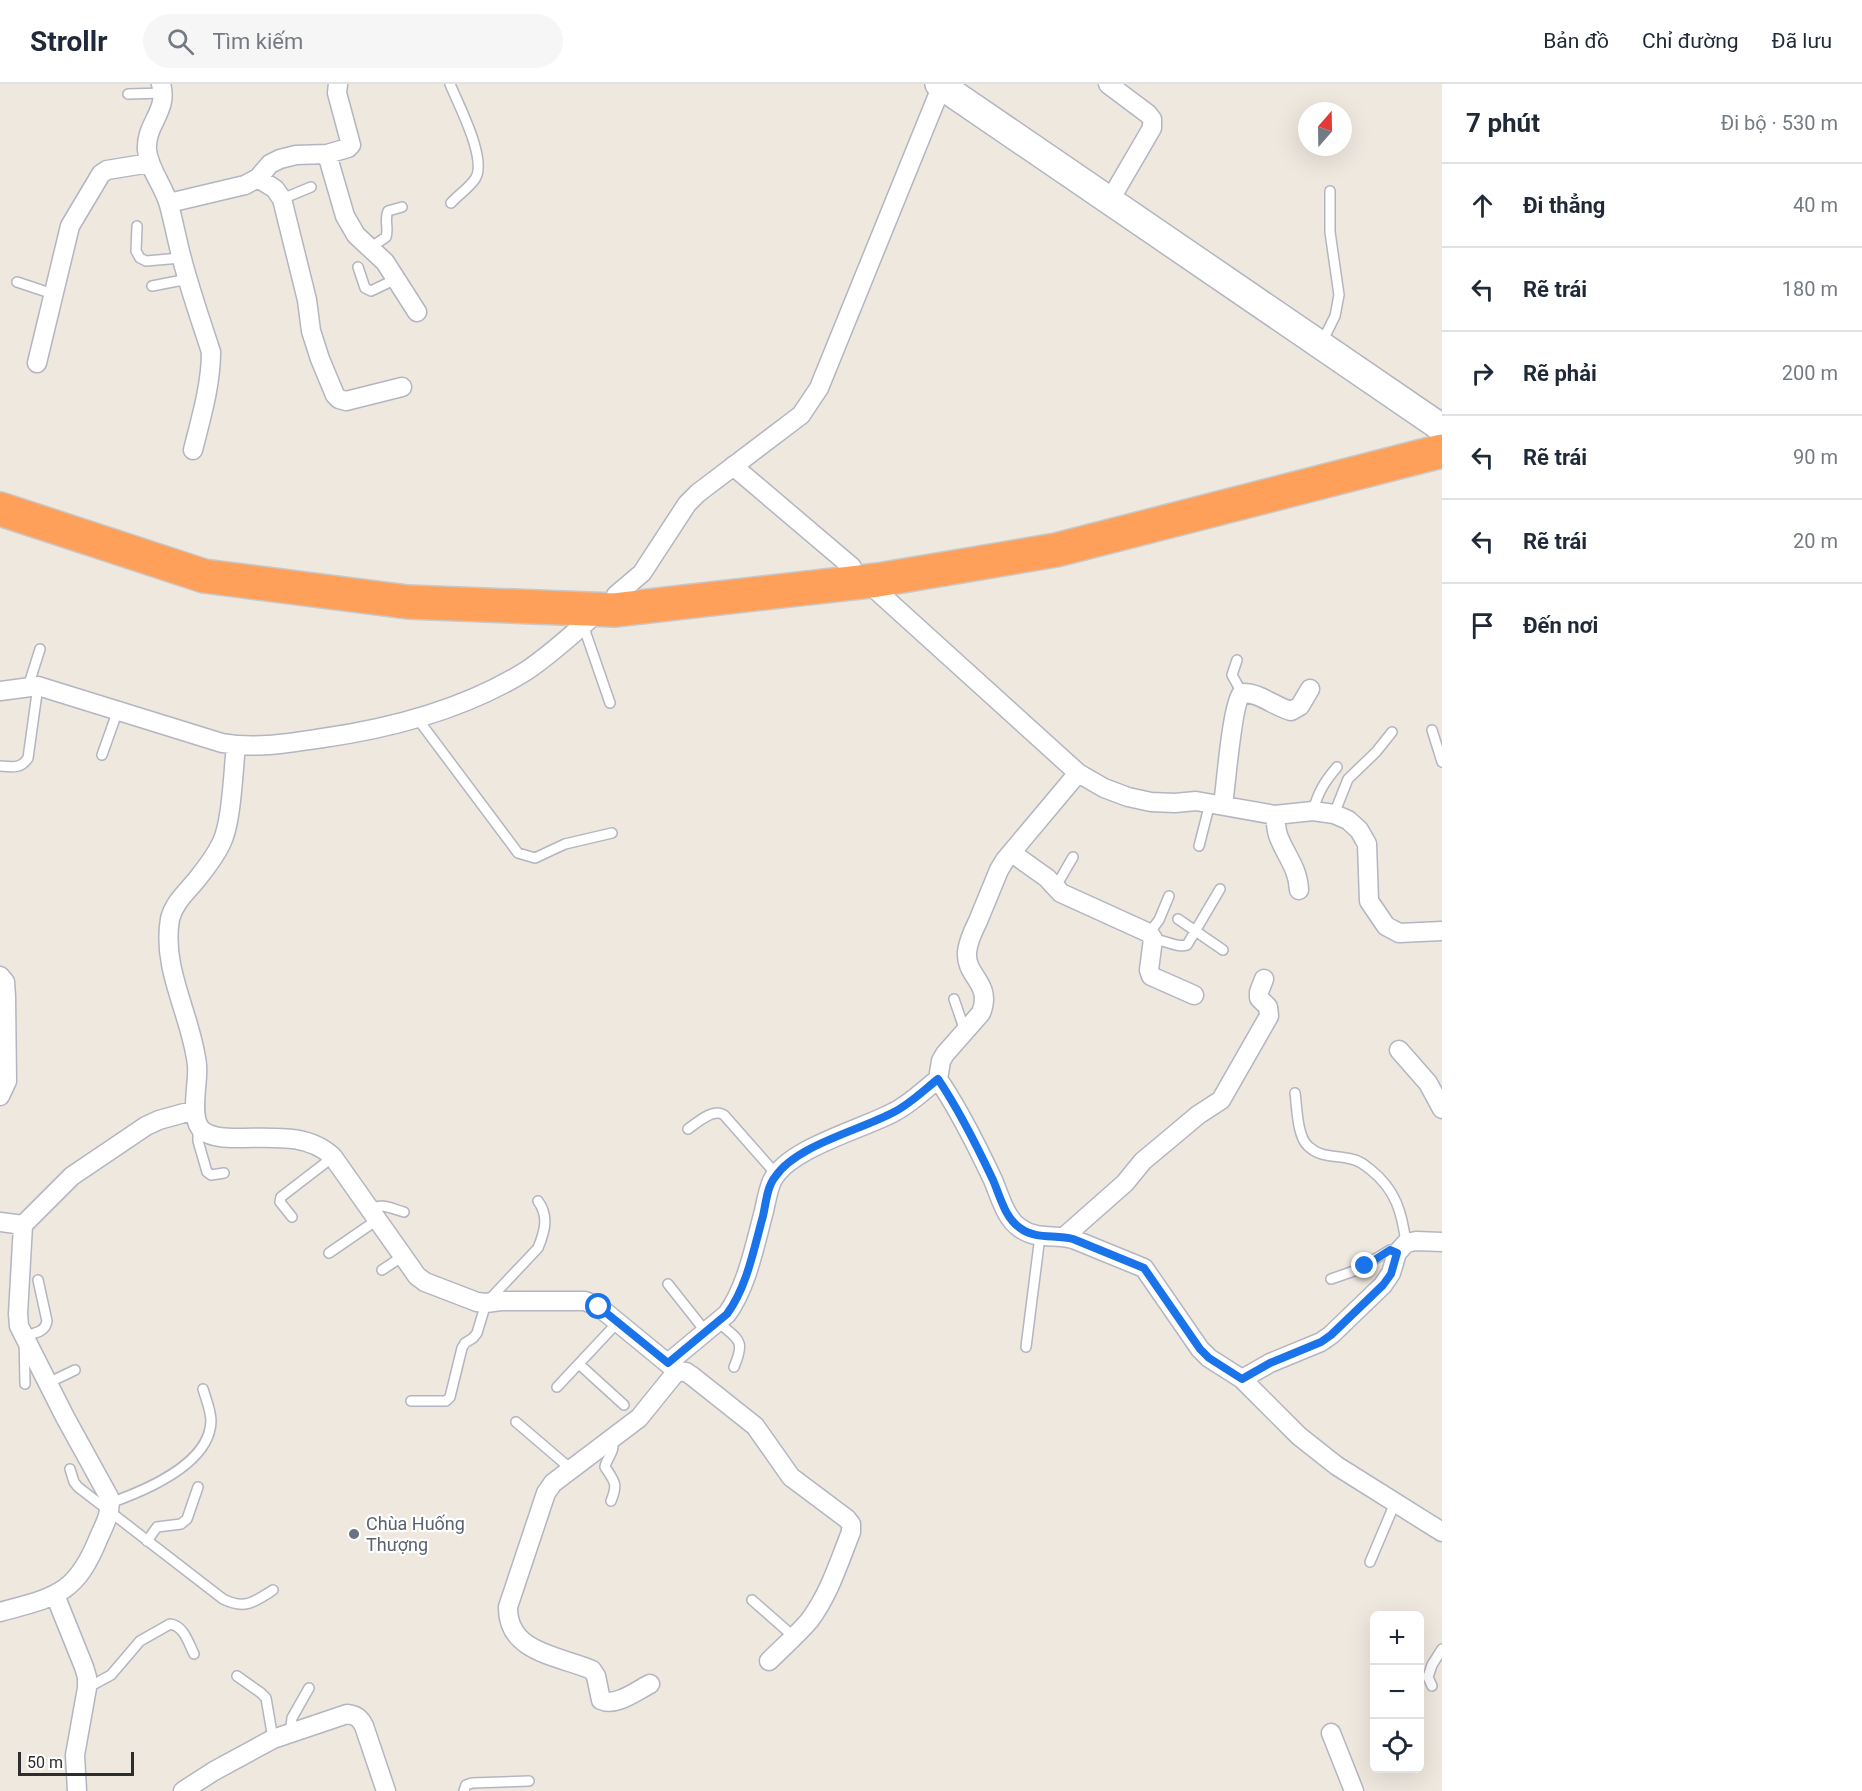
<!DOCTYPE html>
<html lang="vi">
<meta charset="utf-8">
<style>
body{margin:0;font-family:Roboto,sans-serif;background:#f6f6f7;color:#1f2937}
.controls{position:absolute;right:18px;bottom:18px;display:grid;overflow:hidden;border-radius:9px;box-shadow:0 6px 24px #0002}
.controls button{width:54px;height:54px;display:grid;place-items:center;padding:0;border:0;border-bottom:2px solid #e0e1e3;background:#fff;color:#1f2937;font:30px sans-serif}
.compass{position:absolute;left:1298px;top:18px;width:54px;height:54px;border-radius:50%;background:#fff;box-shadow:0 6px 24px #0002;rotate:20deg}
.scale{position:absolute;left:18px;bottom:15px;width:116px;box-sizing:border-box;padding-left:6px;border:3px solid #2d2d2d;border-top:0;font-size:16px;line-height:21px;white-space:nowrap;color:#2d2d2d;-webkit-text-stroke:4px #fff;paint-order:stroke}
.stop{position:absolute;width:18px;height:18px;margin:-14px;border:4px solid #1a73e8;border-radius:50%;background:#fff}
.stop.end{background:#1a73e8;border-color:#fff;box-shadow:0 2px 6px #0008}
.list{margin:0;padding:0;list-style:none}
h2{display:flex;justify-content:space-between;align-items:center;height:78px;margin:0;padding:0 24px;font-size:26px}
h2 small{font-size:20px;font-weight:400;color:#747a83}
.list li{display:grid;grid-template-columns:39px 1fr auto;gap:18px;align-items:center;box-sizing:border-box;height:84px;padding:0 24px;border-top:2px solid #e0e1e3}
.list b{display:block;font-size:22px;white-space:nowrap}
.list em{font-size:20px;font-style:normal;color:#747a83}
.icon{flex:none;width:33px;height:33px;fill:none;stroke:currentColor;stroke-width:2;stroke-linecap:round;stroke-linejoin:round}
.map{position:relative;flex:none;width:1442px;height:1707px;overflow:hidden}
header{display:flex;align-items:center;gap:36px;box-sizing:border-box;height:84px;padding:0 30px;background:#fff;border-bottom:2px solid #e0e1e3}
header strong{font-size:28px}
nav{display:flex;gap:33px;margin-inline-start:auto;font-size:21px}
.search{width:420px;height:54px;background:#f6f6f7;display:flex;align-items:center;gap:15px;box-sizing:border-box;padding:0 21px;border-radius:33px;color:#747a83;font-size:22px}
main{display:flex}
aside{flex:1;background:#fff}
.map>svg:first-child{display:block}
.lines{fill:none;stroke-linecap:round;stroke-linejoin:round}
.lane-casing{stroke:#b3b5c1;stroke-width:12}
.street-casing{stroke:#b3b5c1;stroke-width:21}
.secondary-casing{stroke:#b3b5c1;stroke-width:30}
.highway-casing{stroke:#c8c8c8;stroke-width:36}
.lane{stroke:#fff;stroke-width:9}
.street{stroke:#fff;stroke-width:18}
.secondary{stroke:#fff;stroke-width:27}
.highway{stroke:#ffa05a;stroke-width:33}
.route{stroke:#1a73e8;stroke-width:8}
.worship-dot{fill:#6b7280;stroke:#fff;stroke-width:2}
.labels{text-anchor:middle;stroke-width:4.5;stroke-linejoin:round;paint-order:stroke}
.worship-label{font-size:18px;fill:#5b616d;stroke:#fff;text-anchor:start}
</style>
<header>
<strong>Strollr</strong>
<div class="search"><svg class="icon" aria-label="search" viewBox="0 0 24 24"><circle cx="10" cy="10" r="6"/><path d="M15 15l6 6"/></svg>Tìm kiếm</div>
<nav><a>Bản đồ</a><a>Chỉ đường</a><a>Đã lưu</a></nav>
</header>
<main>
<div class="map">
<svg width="1442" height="1707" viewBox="0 0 1442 1707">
<rect width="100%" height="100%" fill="#efe8df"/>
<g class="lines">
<defs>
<path id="lane" d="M450 0C458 20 488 76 475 95 469 104 458 111 451 119
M128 10 164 9
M282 115 311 103
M137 142 136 167 140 174 146 177 181 174
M370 164 386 153C389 144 384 136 388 127L402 123
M358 183 365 204 371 207 396 195
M17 198 53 210
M152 202 188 195
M1322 258 1335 232 1339 211 1330 148V107
M583 541 610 619
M1237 576 1232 591 1242 609
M28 603 40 565
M417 634 518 769 535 774 565 760 612 749
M1432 646 1442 678
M102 671 118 626
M0 682C12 683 21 685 28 674L38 602
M1313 727C1318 708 1325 697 1337 683
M1334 730 1348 695 1376 668 1392 648
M1199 762 1210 719
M1055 804 1073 773
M1178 835 1223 866
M1149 849 1159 836 1169 812
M1153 855C1165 856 1177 864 1187 861L1220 805
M954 915 965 947
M1295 1009C1297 1023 1297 1052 1308 1062 1320 1074 1336 1071 1351 1075 1359 1076 1365 1081 1371 1086 1396 1106 1402 1129 1406 1159
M198 1044V1057L207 1088 211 1091 224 1089
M688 1045C698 1038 713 1024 724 1031L776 1090
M370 1126C381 1118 392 1125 404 1128
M292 1133 280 1118 281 1113 333 1073
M329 1169 377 1136
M382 1186 403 1172
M1331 1195 1357 1186 1390 1166 1397 1169
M668 1200 706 1248
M718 1238C738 1256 746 1255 734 1283
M1026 1263 1040 1152
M579 1280 624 1321
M48 1299 75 1286
M25 1300 24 1252C34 1249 45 1249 47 1237L38 1196
M557 1303 618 1238
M411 1317H446L450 1313 462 1264 465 1259 473 1254 477 1249 486 1219 538 1164C545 1147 549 1132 538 1117
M516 1338 571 1385
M608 1356 613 1363C612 1371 606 1376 605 1383 615 1398 618 1400 611 1417
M70 1385 74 1398 78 1403 223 1515C245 1526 254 1518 273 1506
M110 1419C144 1407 210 1380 211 1337 211 1327 206 1315 203 1305
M147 1457 157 1443 181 1440 187 1435 198 1403
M1370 1478 1395 1419
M752 1516 793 1552
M237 1592 261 1609 266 1614 273 1655
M1432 1602 1428 1593 1432 1581 1442 1565
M87 1604 111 1591 140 1557 170 1540C184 1542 188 1558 194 1570
M290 1650 292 1634 309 1604
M464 1707 466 1701 472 1699 529 1697"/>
<path id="street" d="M161 0C169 27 145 40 147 66 149 86 164 102 169 121 174 139 177 157 182 175 190 206 201 237 211 268 211 301 201 334 193 366
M1108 0 1148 30 1152 35V44L1110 116
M327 70 345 132 356 151 385 178 417 228
M258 94 275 105 282 115 307 216 311 247 320 275 335 311 339 315 346 317 402 303
M169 119 245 101 258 94 270 80 280 75 296 71 327 70 348 64 351 61 337 9 338 0
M37 279 70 142 101 90 107 86 150 79
M733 382 852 483
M866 497 1078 689 1104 704 1128 713 1151 718 1175 719 1196 717 1275 731 1313 727 1334 730 1348 736 1359 746 1367 760 1369 817 1386 842 1399 849 1442 847
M616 511 642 489 687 420 698 409 801 331 819 304 942 1
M0 607 38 602 222 659C256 665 289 659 323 654 393 644 465 625 526 587 553 569 576 547 600 526
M236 662C233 687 232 739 221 760 215 772 206 784 198 794 188 807 174 818 170 835 161 885 192 933 197 981 199 998 188 1036 203 1047 213 1054 227 1054 238 1054 271 1054 308 1049 333 1073L417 1192 425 1198 477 1218 486 1219 501 1217H585L599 1223 677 1287 686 1288 692 1292 755 1342 791 1393 847 1435 851 1440V1448C839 1478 829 1511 809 1537 797 1551 782 1564 769 1577
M1223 721C1226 701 1232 619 1242 609 1259 608 1275 623 1291 627L1300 622 1310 605
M1275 731C1276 738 1276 745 1278 751 1285 771 1298 783 1299 806
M1012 769 1047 794 1061 809 1149 849 1153 855 1149 886 1151 892 1194 911
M0 892 5 898 6 913 7 997 0 1012
M1399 966 1428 999 1442 1025
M938 995C959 1026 977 1062 993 1096 1000 1112 1005 1134 1020 1144 1036 1156 1055 1150 1073 1155L1144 1184 1200 1265 1209 1274 1242 1295 1299 1352 1337 1382 1442 1448
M0 1138 23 1141
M1065 1152 1125 1099 1143 1077 1167 1057 1198 1031 1221 1016 1269 932 1268 923 1259 914V908L1264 895
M668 1279 727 1230C747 1203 755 1160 764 1127 766 1118 768 1106 772 1097 788 1064 863 1045 894 1028 910 1020 924 1006 938 995L941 977 945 970 981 929C993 899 965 893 967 868 968 858 973 847 978 837 985 820 992 803 999 786L1005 776 1078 689
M1242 1295 1270 1279 1321 1258 1331 1251 1383 1201 1391 1189 1397 1169 1406 1159 1416 1157 1442 1158
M55 1511 84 1583 87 1593V1604L75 1671 77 1707
M0 1528C55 1513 76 1511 99 1453 105 1440 112 1427 109 1413L65 1333 19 1242 18 1230 23 1141 72 1092 146 1042 159 1036 195 1026
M650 1600C636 1607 616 1623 601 1616L596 1592 592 1586C560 1572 507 1569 508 1523L546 1409 553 1399 639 1334 677 1287
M1331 1649 1354 1707
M183 1707 214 1687 273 1655 347 1630C356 1631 360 1634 364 1642L386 1707"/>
<path id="secondary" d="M939 0 1442 344"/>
<path id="highway" d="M0 425 204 492 408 518 614 526 878 496 1056 466 1442 367"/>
</defs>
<!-- lane casing -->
<use href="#lane" class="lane-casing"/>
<!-- street casing -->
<use href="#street" class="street-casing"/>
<!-- secondary casing -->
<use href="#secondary" class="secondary-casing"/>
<!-- highway casing -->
<use href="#highway" class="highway-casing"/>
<!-- lane -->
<use href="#lane" class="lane"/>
<!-- street -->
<use href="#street" class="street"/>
<!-- secondary -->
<use href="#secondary" class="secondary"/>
<!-- highway -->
<use href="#highway" class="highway"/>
</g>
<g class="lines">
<!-- route -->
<path class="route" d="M599 1223 668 1279 727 1230C747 1203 754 1164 763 1132 766 1119 767 1103 775 1093 796 1061 861 1046 894 1028 910 1020 924 1006 938 995 959 1026 977 1062 993 1096 1000 1112 1005 1134 1020 1144 1036 1156 1055 1150 1073 1155L1144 1184 1200 1265 1209 1274 1242 1295 1270 1279 1321 1258 1331 1251 1383 1201 1391 1190 1397 1169 1390 1166 1365 1182"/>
</g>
<!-- markers -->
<circle class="worship-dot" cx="354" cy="1450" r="6"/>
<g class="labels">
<!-- worship labels -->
<g class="worship-label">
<text x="366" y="1446">Chùa Huống<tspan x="366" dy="21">Thượng</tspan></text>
</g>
</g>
</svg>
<div class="controls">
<button>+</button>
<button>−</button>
<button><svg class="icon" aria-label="locate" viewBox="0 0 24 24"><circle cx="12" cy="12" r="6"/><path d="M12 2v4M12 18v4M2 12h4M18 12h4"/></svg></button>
</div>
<svg class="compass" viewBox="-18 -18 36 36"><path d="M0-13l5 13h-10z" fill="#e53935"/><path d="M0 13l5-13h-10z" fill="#747a83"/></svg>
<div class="scale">50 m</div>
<div class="stop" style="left:599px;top:1223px"></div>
<div class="stop end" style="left:1365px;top:1182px"></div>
</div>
<aside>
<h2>7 phút<small>Đi bộ · 530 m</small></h2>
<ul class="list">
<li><svg class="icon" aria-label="ahead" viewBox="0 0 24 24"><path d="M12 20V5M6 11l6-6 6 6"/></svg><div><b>Đi thẳng</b></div><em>40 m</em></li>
<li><svg class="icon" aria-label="left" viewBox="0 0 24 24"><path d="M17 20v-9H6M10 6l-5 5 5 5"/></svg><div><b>Rẽ trái</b></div><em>180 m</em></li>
<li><svg class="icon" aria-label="right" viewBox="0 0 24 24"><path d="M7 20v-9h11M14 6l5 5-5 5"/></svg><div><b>Rẽ phải</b></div><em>200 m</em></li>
<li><svg class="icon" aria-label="left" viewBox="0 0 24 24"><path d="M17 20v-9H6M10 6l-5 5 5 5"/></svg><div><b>Rẽ trái</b></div><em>90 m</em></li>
<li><svg class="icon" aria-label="left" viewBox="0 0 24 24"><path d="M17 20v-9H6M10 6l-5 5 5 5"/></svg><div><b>Rẽ trái</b></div><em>20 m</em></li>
<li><svg class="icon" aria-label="arrive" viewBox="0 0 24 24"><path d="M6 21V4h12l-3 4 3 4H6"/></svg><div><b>Đến nơi</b></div></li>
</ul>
</aside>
</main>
